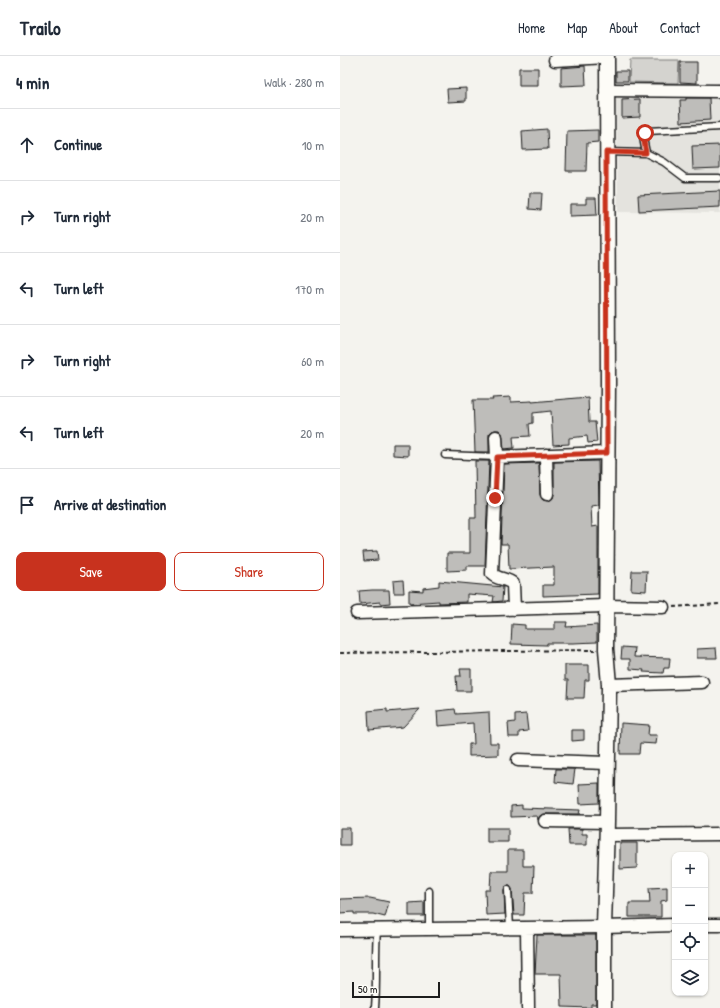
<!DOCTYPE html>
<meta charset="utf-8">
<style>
body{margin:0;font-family:"Patrick Hand",sans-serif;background:#f2f2f3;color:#1f2937}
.controls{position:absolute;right:12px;bottom:12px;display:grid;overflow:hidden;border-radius:8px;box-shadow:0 1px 3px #0004}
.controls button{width:36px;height:36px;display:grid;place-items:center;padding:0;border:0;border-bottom:1px solid #e0e1e3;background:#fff;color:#1f2937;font:20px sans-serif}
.scale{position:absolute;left:12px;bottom:10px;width:88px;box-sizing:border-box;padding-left:4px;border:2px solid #1c1c1c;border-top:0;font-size:11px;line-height:14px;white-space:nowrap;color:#1c1c1c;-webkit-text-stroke:3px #fdfcf7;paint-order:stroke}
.stop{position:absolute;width:12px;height:12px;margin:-9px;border:3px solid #c8321e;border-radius:50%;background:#fff}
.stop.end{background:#c8321e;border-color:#fff;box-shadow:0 1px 4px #0008}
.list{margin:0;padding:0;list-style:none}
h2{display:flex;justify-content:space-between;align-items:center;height:52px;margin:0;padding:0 16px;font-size:17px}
h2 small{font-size:13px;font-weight:400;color:#747a83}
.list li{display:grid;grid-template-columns:26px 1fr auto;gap:12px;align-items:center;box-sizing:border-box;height:72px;padding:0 16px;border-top:1px solid #e0e1e3}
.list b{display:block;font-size:15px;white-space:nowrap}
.list em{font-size:13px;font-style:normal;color:#747a83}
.actions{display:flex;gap:8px;padding:12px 16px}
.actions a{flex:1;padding:9px 0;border:1px solid #c8321e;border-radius:8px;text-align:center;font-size:14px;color:#c8321e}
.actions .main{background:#c8321e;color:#fff}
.icon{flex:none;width:22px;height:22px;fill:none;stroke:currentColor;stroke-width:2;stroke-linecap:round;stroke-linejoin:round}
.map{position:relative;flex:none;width:380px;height:952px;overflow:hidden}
header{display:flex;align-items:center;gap:24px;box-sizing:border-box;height:56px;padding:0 20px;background:#fff;border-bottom:1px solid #e0e1e3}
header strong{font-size:19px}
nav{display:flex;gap:22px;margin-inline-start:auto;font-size:14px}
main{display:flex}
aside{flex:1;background:#fff}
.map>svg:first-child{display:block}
.built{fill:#e4e3de}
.park{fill:#d4d3cf;stroke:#787876}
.building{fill:#bebdba;stroke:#1c1c1c}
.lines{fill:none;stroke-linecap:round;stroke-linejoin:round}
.service-casing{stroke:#1c1c1c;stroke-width:9}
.minor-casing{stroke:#1c1c1c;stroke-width:15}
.tertiary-casing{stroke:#1c1c1c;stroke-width:17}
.path{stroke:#1c1c1c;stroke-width:2;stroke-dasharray:4 3;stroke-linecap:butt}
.service{stroke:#fdfcf7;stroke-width:6}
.minor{stroke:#fdfcf7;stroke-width:12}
.tertiary{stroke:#fdfcf7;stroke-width:14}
.route{stroke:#c8321e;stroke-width:5}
</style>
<header>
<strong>Trailo</strong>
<nav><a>Home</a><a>Map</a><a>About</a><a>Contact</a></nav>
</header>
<main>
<aside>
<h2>4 min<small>Walk · 280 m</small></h2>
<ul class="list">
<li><svg class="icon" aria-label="ahead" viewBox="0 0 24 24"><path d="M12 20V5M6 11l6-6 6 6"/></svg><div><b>Continue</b></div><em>10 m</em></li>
<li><svg class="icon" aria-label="right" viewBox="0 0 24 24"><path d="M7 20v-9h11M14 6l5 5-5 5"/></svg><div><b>Turn right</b></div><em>20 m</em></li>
<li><svg class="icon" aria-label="left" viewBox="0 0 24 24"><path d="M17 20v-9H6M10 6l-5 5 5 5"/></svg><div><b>Turn left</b></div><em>170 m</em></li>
<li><svg class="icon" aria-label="right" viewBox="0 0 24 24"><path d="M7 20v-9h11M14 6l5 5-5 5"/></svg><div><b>Turn right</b></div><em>60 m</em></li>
<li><svg class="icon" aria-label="left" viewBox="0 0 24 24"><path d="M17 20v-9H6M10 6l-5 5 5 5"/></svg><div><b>Turn left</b></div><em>20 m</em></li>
<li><svg class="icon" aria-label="arrive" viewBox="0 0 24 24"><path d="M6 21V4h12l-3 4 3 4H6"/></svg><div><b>Arrive at destination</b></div></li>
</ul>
<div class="actions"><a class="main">Save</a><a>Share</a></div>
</aside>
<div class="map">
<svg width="380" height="952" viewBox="0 0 380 952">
<rect width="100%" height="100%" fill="#f4f3ee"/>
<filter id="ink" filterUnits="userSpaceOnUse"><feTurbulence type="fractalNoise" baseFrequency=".025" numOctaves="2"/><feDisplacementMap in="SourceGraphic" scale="8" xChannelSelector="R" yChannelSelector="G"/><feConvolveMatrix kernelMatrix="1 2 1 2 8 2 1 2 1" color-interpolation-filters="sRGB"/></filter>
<g filter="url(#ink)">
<!-- built -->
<path class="built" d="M380 40V157L278 156 276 41Z"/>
<!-- park -->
<path class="park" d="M290 4H339L338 27 289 26Z"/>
<!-- building -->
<path class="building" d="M340 6H357V27L340 26Z
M245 10 246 29 221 30V12Z
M179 12H198V30H179Z
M276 15H288V25H276Z
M126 32V45L108 46 107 33Z
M346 42H369L370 64 341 66 340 44H346Z
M300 43V61L282 62V44Z
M207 73 208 93 183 94 182 75Z
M258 74V86L247 87 246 115H226L227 75Z
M380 89V112L353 113 352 90Z
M380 135V151L299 155 298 139Z
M190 137H202L201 154 189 153Z
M246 142H256L257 159 230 160V148H246Z
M171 341V346L192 345V346L248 341 249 366H255L257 386 248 387 247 380 229 382V388L213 389 211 355 193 357V367L189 368 190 380 173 381 174 392 164 393 162 377 159 374H155L152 375 149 378V396H135L133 344H153L152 342Z
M53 388H68V400L53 399Z
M135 405H149L145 510H127V514L107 515V497H130V462H136Z
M258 405 259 449 251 450 252 471 258 470V538L203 540V529H214V511L169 513 168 488H161L164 408 199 407 200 439 203 444 208 445 213 442 214 438V406Z
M37 495 38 504 24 505 23 496Z
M292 515H307L306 535 291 534Z
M63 524 64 537H54L53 525Z
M99 525 163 531 162 545 153 546 154 540 127 538V546L99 547V545L69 547V534L83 535V532L99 530Z
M32 534H49L50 547 40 548V546L20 548 19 535Z
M215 566H227L226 571 257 569V586L233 587H207V589L171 588 172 568 185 569V573H215Z
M282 591 295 592 294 601 330 602 329 612H324L323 617 303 616 304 614 290 613V603H281Z
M376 592 377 602H357V593Z
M225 609H249V624H245L244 642H227L228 624H225Z
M120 613H131V635H117L116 620H121Z
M47 653V656L80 653 63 671 29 674 28 655Z
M115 653 116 658 149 656 150 687H158V699L129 700V688H134L133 667 98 670 97 655Z
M186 658 188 675 179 676V681H169L168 667 175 666V659Z
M281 667 309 669 308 679H317L316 688 300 687 299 698H280Z
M232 674H244V684L232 685Z
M216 713H235L233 728 215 726Z
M259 727V747L240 748 239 728Z
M182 749V752L240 754 239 758H205L201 759 198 764 197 760 171 761V750Z
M0 772H10V789H0Z
M147 772H168V786H147Z
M228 773H242V778H247V789H229Z
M280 787H297V812L280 813Z
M168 794H183V810H194L193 837H185L184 859H174L172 833 170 830H166L164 834 165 858 146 859 145 834H150L151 815H168Z
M327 831V844L321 845V861H289V847H310L309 832Z
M30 842 49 846 45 861 33 858H14V856L0 857V843Z
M84 846V860H69V847Z
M197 879H256V948H251V952L222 951 221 918H195Z"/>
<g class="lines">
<defs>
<path id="service" d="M267 96 306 97 324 106 345 122H379
M306 97C305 89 300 79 308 75L380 71
M105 399 157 401
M168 834 170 872
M89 872V835
M35 952C37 926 35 900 37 873"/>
<path id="minor" d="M215 4 267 1
M266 34 380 35
M156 381 157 401 152 518C158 524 167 522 173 528L174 553
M206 399 207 438
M157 401 267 397
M17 557 266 550 323 551
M269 629 362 626
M178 704 267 707
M205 765 267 766
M267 779 380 778
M365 869H380
M187 872 188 952
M0 874 264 871 335 869"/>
<path id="tertiary" d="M264 952V871L267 766 269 629 266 593 268 327 267 0"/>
</defs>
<!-- service casing -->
<use href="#service" class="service-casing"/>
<!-- minor casing -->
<use href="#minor" class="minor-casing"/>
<!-- tertiary casing -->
<use href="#tertiary" class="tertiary-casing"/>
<!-- path -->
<path class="path" d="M333 551 380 548
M0 597 255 594"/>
<!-- service -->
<use href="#service" class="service"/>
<!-- minor -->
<use href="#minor" class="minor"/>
<!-- tertiary -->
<use href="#tertiary" class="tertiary"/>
</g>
</g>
<g class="lines" filter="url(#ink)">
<!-- route -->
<path class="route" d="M155 442 157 401 267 397 266 96 306 97 303 80 305 77"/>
</g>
</svg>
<div class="controls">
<button>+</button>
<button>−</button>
<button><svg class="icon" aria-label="locate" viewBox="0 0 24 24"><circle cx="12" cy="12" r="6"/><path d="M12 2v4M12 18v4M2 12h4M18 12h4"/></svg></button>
<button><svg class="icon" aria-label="layers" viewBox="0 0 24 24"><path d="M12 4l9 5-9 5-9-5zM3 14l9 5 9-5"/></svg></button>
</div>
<div class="scale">50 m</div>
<div class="stop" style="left:305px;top:77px"></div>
<div class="stop end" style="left:155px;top:442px"></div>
</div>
</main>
